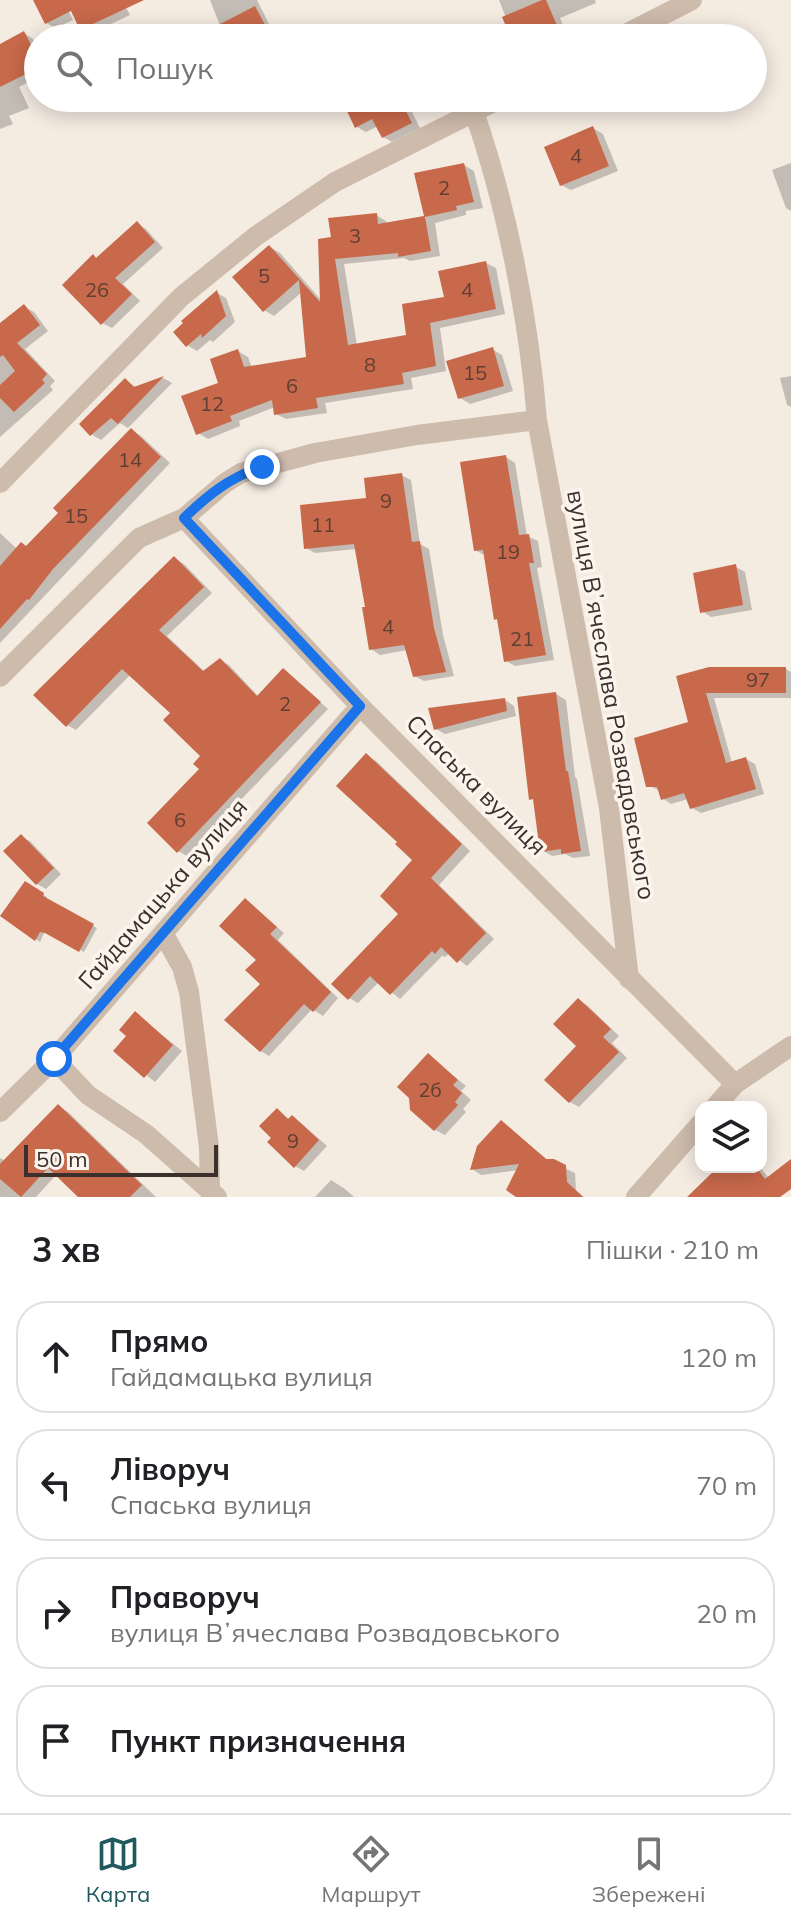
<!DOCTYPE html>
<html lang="uk">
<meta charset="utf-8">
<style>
body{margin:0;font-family:Mulish,sans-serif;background:#f2f2f2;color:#202124}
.controls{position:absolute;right:24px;bottom:24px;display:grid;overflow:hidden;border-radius:16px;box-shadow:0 4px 20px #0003}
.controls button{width:72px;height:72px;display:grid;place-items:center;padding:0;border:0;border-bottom:2px solid #e0e0e0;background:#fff;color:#202124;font:40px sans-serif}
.scale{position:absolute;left:24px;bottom:20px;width:194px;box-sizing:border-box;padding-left:8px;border:4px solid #3b302b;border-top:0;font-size:22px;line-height:28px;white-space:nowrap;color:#3b302b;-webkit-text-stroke:6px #fbf5ee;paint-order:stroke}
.stop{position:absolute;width:24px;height:24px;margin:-18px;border:6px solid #1a73e8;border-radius:50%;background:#fff}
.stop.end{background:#1a73e8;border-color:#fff;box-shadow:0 2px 8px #0008}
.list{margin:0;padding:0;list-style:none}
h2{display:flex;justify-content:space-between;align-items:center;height:104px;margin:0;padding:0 32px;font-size:34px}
h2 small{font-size:26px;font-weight:400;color:#757577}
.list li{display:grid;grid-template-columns:52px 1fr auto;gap:24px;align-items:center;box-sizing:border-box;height:112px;margin:0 16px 16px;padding:0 16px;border:2px solid #e0e0e0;border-radius:32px}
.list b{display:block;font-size:30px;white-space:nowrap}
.list p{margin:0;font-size:26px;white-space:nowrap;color:#757577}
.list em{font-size:26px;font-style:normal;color:#757577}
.icon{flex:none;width:44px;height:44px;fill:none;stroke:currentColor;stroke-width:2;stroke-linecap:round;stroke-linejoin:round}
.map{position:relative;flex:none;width:791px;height:1197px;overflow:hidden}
.search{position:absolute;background:#fff;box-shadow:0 4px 20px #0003;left:24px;right:24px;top:24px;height:88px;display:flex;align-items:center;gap:20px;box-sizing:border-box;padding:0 28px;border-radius:44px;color:#757577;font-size:30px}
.sheet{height:616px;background:#fff}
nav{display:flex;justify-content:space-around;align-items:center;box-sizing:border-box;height:112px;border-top:2px solid #e0e0e0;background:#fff;font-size:22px;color:#757577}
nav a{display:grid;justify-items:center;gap:4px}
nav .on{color:#1f5a5e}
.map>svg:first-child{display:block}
.shadow{fill:#0003}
.building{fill:#c8694b}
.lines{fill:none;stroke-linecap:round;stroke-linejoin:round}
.minor{stroke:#cdbbac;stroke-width:20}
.route{stroke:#1a73e8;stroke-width:10}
.labels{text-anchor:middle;stroke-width:7;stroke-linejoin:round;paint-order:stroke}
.number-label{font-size:20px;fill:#5e3e33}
.street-label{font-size:24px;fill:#3b302b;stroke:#fbf5ee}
</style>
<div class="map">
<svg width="791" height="1197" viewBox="0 0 791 1197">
<rect width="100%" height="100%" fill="#f4ebe1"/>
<!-- shadow -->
<path class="shadow" d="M35 0H63L73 20 56 28 46 23Z
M80 0H122L130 15 90 34 82 29Z
M210 0H257L276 38H225Z
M499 0H595L596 3 560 18 567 35 560 38H514Z
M290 32 297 37 304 33 312 38H279Z
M24 33 33 39 38 49V77L19 87 29 108 9 116 13 124 0 129V46Z
M370 98H430L410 108 420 128 392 142 383 137 378 126 366 132 357 127Z
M446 98H479L459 109 450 104Z
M593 128 603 134 618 171 571 190 561 185Z
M791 163V211L786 208 772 170Z
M464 165 474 171 483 208 466 211V215L435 223 440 256 410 261 404 258 344 264 357 345 409 337 486 263 496 268 505 314 440 328 446 371 411 378 413 389 325 403 327 413 286 419 276 414 275 407 239 421 240 426 208 439 198 433 238 351 248 357 252 368 308 359 302 292 274 316 264 310 270 247 280 253 322 301 333 239 376 215 386 221 387 225 426 218 416 175Z
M137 224 146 229 163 248 123 284 140 301 112 328 102 323 97 259Z
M217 293 226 298 235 322 213 342 210 340 197 351 187 345Z
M25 307 34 312 48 331 25 349 55 381 50 386 53 390 0 437V326Z
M492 349 502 355 513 391 470 404 460 398Z
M791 376V407L787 405 780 378Z
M163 378 172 383 128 428 120 423 101 440 91 434 125 380 137 388Z
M132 430 141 436 170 463 0 643V533L17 549 27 548Z
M506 457 515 463 527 536 538 541 542 567 537 568 554 660 515 666 506 661 484 555 475 550Z
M401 475 411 480 420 544 429 549 443 635 454 676 424 681 414 676 407 650 380 655 371 649 368 609 357 549 315 553 306 548Z
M174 558 184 564 212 593 167 636 205 672 220 660 229 665 259 697 283 670 328 709 187 856 178 851 202 769 203 756 172 713 131 674 76 730 67 725Z
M736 567 745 572 752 610 711 617 702 611Z
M786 669 791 672V698H714L732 763 746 759 755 764 764 794 701 813 692 808 688 799 671 804 662 798 660 791 648 785 691 724 678 678Z
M556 694 566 700 575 777 577 779 590 856 573 858 565 854 552 856 542 850 535 801 531 798Z
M505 700 514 706 516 716 445 734 436 729Z
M366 755 376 761 470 851 439 885 494 939 467 966 450 953 445 957 442 956 400 999 379 982 358 1003 349 998 401 913 415 860 400 842Z
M21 837 30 841 61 874 46 889 37 884 6 851Z
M26 884 47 897 46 900 97 928 84 952 52 935 44 933 40 942 3 916Z
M246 901 284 933 278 940 338 998 323 1016 312 1009 269 1056 261 1051 263 984Z
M579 1000 588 1006 619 1036 612 1043 627 1058 579 1107 570 1102 579 1046Z
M135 1013 182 1051 155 1082 116 1051 129 1036Z
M428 1055 466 1086 461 1091 471 1100 463 1109 466 1112 445 1135 435 1130Z
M58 1106 68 1112 156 1197H81L57 1174 36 1197H0V1158L6 1161Z
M277 1110 290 1120 292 1117 300 1122 327 1146 304 1171 295 1166 274 1138Z
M501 1122 549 1161 575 1173 576 1190 584 1197H517L519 1170 481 1175 472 1169Z
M721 1167H760L782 1195 690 1197Z
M331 1180 345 1189 354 1197H315Z"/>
<!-- building -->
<path class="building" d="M33 0H144L80 30 71 11 45 24Z
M542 0H546L559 30 540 38H511L502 17Z
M255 6 272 38H193Z
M24 31 38 59V68L0 87V44Z
M362 98H412L402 103 412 123 382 138 372 119 355 128 346 109 363 100Z
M593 126 609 166 560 186 544 147Z
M464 163 474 202 456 206 457 210 425 217 431 251 398 257V253L335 259 348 345 406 335 402 304 444 297 438 271 486 261 496 309 430 323 436 366 402 373 404 384 316 398 318 408 274 415 272 400 230 416 232 421 196 435 181 396 218 383 210 359 238 349 244 367 306 357 299 280 263 312 232 277 269 245 320 302 318 239 331 237 328 218 377 213 378 224 424 216 414 173Z
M137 221 155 242 115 278 132 294 101 325 62 285 93 254 96 258Z
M217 290 226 316 202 338 201 334 186 347 173 332 183 323 181 321Z
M24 304 40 325 17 343 47 374 42 380 45 383 14 412 0 398V385L15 371 3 355 0 357V323Z
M493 347 504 386 458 399 446 361Z
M164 376 118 424 111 418 90 436 79 424 125 378 134 387Z
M131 428 161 457 53 569 29 600 27 599 0 629V566L21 542 26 546 58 513 53 508Z
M506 455 519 535 529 534 534 563H529L546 655 504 662 497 619 494 620 483 550 474 551 460 462Z
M402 473 412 542 420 541 434 628 446 672 413 677 404 645 369 650 362 607H365L354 544 304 549 300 505 366 498 364 478Z
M174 556 204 587 159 630 203 671 220 658 257 696 283 668 321 702 177 853 147 823 199 769 193 764 200 756 163 720 170 713 122 669 66 727 33 695Z
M736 564 743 605 700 613 693 573Z
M709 667H786V693H706L726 763 746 757 756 789 690 809 684 793 661 800 657 787H646L634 738 688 722 676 676Z
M556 692 566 771H568L581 851 561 854V849L540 852 533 799 529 800 517 697Z
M505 698 507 711 434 730 428 708Z
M366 753 462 844 431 878 486 933 457 963 441 947 435 954 432 951 390 995 370 976 348 1000 331 984 398 914 380 896 412 860 395 844 397 842 336 786Z
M21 834 54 868 36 885 3 851Z
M25 881 44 893 43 896 94 924 79 952 45 933 40 932 35 941 0 916Z
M245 898 277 927 270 934 331 992 313 1012 304 1004 260 1052 224 1020 260 984 245 970 256 960 219 926Z
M578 998 611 1029 603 1037 619 1052 569 1103 544 1080 576 1046 553 1024Z
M135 1011 173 1045 144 1078 113 1051 126 1036 119 1030Z
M428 1053 458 1080 453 1085 462 1093 455 1102 458 1105 434 1131 410 1110 409 1098 397 1087Z
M58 1104 142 1185 130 1197H78L48 1168 21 1197 0 1179V1164Z
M277 1108 288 1119 292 1115 319 1140 294 1168 267 1142 271 1138 259 1126Z
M501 1120 546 1159H554L566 1165 567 1182 583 1197H516L506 1190 519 1164 470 1170 477 1146Z
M791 1159V1189L780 1197H687L718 1167H756L765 1179Z"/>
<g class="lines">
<!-- minor -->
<path class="minor" d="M618 38 692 0
M501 98 474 112C507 206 529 321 537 420L609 808 629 979
M0 483 181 297 256 236 335 182 474 112
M184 518 360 706 735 1084
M0 677 139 538 184 518 225 483 241 473 315 453 417 435 537 420
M163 933 182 967 189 992 209 1147 210 1191
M54 1059 88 1095 146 1134 217 1197
M715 1107 735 1084 791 1046
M0 1112 54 1059 360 706
M636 1197 701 1123"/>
</g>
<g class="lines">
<!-- route -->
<path class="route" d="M54 1059 360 706 184 518C208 495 230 477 262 467"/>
</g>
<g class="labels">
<!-- number labels -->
<g class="number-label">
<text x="576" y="163">4</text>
<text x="444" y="195">2</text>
<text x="355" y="243">3</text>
<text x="264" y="283">5</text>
<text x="97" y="297">26</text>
<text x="467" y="297">4</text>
<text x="370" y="372">8</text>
<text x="475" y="380">15</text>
<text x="292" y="393">6</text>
<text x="212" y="411">12</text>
<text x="130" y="467">14</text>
<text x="386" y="508">9</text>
<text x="76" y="523">15</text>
<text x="323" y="532">11</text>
<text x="508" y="559">19</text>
<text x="388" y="634">4</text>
<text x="522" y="646">21</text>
<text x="758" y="687">97</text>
<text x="285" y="711">2</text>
<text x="180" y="827">6</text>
<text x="430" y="1097">2б</text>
<text x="293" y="1148">9</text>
</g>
<!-- street labels -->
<g class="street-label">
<text transform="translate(611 695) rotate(80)" y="8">вулиця Вʼячеслава Розвадовського</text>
<text transform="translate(476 785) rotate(45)" y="8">Спаська вулиця</text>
<text transform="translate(163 894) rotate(-49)" y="8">Гайдамацька вулиця</text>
</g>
</g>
</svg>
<div class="controls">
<button><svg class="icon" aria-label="layers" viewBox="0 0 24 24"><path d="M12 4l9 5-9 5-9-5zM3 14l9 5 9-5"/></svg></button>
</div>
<div class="scale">50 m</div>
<div class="stop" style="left:54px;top:1059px"></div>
<div class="stop end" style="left:262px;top:467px"></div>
<div class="search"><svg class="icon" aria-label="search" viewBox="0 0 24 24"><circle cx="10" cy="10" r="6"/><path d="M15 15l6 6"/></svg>Пошук</div>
</div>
<section class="sheet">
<h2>3 хв<small>Пішки · 210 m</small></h2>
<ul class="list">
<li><svg class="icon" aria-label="ahead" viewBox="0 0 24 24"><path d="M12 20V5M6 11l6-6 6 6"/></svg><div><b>Прямо</b><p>Гайдамацька вулиця</p></div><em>120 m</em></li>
<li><svg class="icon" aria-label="left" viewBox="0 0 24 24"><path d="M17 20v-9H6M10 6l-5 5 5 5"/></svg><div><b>Ліворуч</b><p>Спаська вулиця</p></div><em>70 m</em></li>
<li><svg class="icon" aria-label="right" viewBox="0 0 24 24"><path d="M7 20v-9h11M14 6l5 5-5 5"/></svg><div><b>Праворуч</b><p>вулиця Вʼячеслава Розвадовського</p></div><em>20 m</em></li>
<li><svg class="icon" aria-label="arrive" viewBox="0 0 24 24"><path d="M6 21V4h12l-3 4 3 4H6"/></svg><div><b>Пункт призначення</b></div></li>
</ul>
</section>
<nav>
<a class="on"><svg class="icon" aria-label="map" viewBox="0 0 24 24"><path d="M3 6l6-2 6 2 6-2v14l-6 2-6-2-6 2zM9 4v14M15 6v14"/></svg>Карта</a>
<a><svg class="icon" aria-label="directions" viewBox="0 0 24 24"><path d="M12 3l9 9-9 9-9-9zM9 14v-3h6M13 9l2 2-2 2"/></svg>Маршрут</a>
<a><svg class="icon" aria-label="saved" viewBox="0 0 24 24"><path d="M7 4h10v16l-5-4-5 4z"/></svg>Збережені</a>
</nav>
